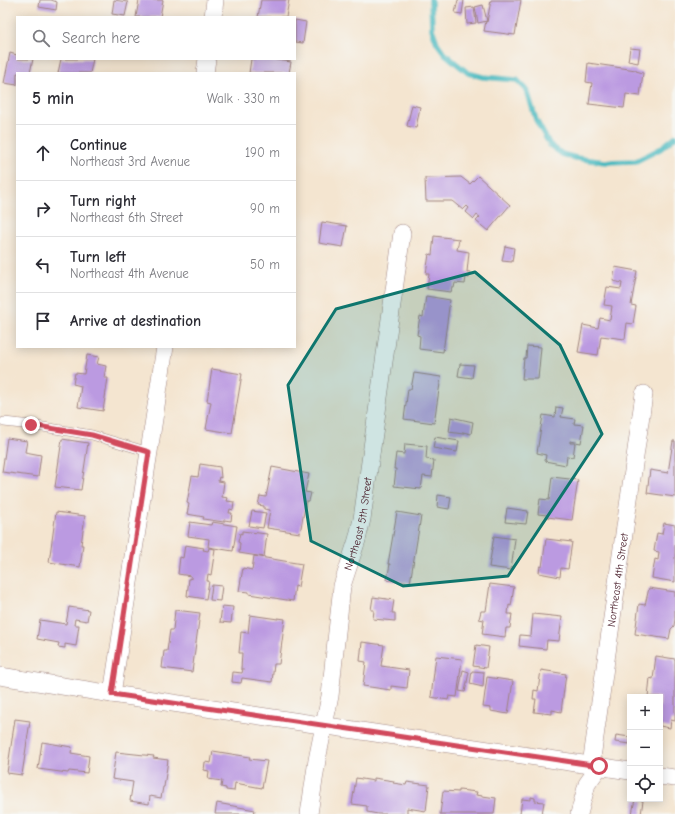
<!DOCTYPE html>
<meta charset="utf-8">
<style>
body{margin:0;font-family:"Comic Neue",sans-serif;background:#f2f2f3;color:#2b2b33}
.controls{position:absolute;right:12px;bottom:12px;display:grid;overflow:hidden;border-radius:0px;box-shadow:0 2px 10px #0003}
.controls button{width:36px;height:36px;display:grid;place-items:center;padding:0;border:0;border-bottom:1px solid #e1e1e2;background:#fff;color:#2b2b33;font:20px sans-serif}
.stop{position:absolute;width:12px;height:12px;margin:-9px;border:3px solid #d1495b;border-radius:50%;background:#fff}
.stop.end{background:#d1495b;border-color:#fff;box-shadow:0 1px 4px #0008}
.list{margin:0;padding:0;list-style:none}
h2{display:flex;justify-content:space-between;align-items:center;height:52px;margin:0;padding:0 16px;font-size:17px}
h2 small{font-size:13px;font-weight:400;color:#7c7c81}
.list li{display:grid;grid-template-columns:26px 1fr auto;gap:12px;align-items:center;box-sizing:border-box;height:56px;padding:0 16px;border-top:1px solid #e1e1e2}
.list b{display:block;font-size:15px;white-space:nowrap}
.list p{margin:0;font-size:13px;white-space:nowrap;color:#7c7c81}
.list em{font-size:13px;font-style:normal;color:#7c7c81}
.icon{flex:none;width:22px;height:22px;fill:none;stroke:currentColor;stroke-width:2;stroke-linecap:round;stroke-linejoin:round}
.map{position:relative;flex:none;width:675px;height:814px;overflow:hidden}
.search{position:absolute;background:#fff;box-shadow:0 2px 10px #0003;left:16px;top:16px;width:280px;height:44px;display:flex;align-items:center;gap:10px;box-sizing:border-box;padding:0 14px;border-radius:0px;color:#7c7c81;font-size:15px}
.panel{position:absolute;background:#fff;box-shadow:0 2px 10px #0003;left:16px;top:72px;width:280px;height:276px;border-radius:0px}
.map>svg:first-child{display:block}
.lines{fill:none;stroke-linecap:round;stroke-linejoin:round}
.stream{stroke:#4bbac0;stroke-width:5.5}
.building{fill:#bb9ae1}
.service-casing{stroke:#9f827e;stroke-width:10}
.minor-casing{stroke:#9f827e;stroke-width:18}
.service{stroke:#fff;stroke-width:9}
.minor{stroke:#fff;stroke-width:17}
.route{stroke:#d1495b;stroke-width:5}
.marked{fill:#0f766e;fill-opacity:0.2;stroke:#0f766e;stroke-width:3;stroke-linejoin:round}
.labels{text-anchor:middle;stroke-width:3;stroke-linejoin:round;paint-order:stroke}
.street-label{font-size:11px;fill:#4a1f2b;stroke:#f6f6f2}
</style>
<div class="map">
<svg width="675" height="814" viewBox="0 0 675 814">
<rect width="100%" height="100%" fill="#f6f6f2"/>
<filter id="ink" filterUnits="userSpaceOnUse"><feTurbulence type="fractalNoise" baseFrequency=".025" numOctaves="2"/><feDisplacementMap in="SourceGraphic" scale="8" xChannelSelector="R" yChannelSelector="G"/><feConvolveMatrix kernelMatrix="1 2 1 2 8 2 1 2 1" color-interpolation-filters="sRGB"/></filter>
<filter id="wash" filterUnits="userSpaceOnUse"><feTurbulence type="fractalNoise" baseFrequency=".012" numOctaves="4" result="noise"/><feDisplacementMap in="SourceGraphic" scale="16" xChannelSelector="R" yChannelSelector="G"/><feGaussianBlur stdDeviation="0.9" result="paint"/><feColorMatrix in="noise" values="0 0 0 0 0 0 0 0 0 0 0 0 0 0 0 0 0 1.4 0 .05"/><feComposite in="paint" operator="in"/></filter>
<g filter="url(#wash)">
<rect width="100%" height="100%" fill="#f4e5d0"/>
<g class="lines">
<!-- stream -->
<path class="stream" d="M431 0 432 29 437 43 445 54 468 73 483 77 517 80 527 90 536 120 550 145 562 154 576 158 605 162 636 161 660 149 675 137"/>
</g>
<g id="blocks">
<!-- building -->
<path class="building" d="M40 0H51L57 2 56 10 39 7Z
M114 0 128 2 125 16 112 14Z
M139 0H163L160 17H136Z
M261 0H289L286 17H258Z
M458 0H464L462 14 455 13Z
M491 0H521L515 35 484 31 486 21 487 22Z
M483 5 487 21 478 23 475 7Z
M474 7 476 23 467 24 466 8Z
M295 20 306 22 303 43 295 42Z
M630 48 640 49 638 63 628 61Z
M10 53 17 55V59H33L30 73H17V85L4 83Z
M61 59H93L90 73H58Z
M251 59H271L291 62 289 73H249Z
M588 63 636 70V71L643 73 640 96 626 94 624 108 589 104 592 83 586 82Z
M412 105 420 107 416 128 407 126Z
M478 176 510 205 488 231 476 221 480 217 477 215 474 219 466 212 469 208 467 206 463 210 452 201H426L425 178 461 177 470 184Z
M322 222 347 226 343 247 319 243Z
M434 236 459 239 457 250 469 252 467 272H470L469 278 466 277 465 284 455 283 454 288H452L451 292 427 289 429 274H426L429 254 432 255Z
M505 246 514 248 512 262 502 261Z
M615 267 637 271 631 305 636 306 633 324 627 323 625 339 601 336 598 355 578 352 583 325 598 328 600 318 610 320 612 306 604 305 607 287 621 289 622 283 613 281Z
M426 296 450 300 443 352 419 349 420 336 417 335 420 316 423 317Z
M527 346 541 347 538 379H522L524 358H526Z
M87 355 99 357 97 364 106 366 104 378H108L103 411 78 407 81 386 73 384 75 373 84 374Z
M460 364 474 365 472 378 458 376Z
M212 369 242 374 232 433 206 429 211 402 207 401Z
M414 373 441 377 434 423 404 419 408 389H411Z
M556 407 563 408 561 417 575 419 574 424 584 425 581 443 570 441V443H575L573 457 567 456 566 465 545 461 546 455 537 453 543 415 555 417Z
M451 417 473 422 471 434 463 432V434L449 432Z
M435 437 459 441 457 452 433 448Z
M7 438 27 441 25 452 41 455 38 477 2 472Z
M62 439 88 443 81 490 55 487Z
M673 441H675V497L647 493 650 470 668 473Z
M405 444 427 446 426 459 434 460 432 477 423 476 421 489 394 486 396 469H394L396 453 404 454Z
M200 464 220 467 221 478 219 477 218 481 224 482 222 497 228 498 227 501 234 502 233 510 230 509 229 513H232L231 521 224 520V522L203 519 204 517 187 514 189 504 187 503 192 476 198 477Z
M272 467 309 474 305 492 311 493 309 501H306L300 533 267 528 270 510 264 509V506L258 505 260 496 266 497Z
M552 477 578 480 572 520 547 517V515L538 514 540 499 549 500Z
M438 495 451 497 449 509 437 507Z
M507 508 528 511 526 524 505 522Z
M252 511 266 513 263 528 249 526Z
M56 512 85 516 81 545H83L80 567 49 562Z
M397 512 421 516 410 583 387 580 390 564H388Z
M190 522 211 525 212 522 237 526 233 551 208 547 209 539 188 536Z
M664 523 675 525V582L652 578 655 559 658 560 659 552 654 551 657 533 662 534Z
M242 531 267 534 264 557 239 553 240 543 238 542 240 533 242 534Z
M494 536 515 539 511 570 489 567Z
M546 539 572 542 568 569 561 568 560 577 539 573 540 566 542 567Z
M185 545 204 548 203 550 208 551 209 548 215 549 211 575 208 574 207 581H209L206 599 187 596 189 578 191 579V576L178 574 180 557 183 558Z
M254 556 302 564 298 587 295 586 293 601 249 594V592L239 591 243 568 252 570Z
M490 584 514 587 511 606 509 605 508 614H512L510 628H506L505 637 482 634 484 620 479 619 481 611H486Z
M212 585 222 586 220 601 210 600Z
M649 588 675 592V619L674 626 671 629 669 639 635 634 639 604 645 605Z
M373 597 394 600 392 613H395V621L373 619 374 610H371Z
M222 606 233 607 231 623 220 622Z
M69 607 89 610 87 621 75 619 74 625H79L76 646 65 644V648L58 647 59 643 37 639 40 620 66 624Z
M175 610 200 613 192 672 162 668 164 651H167L170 630H173Z
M533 614 562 617 559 641 547 640 546 649 519 646 520 635 531 636Z
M250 615 278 619V618L285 619 279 664H274L272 682 242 678 241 683 232 682 233 672 242 673 243 669H241L242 653H239L241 632 248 633Z
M362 642 384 645 381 666 409 670 407 688 391 686V690L363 686 366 662 360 661Z
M476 645 489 647 486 668 473 666Z
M436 656 462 659 457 697 449 696 448 700 431 697Z
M656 656 675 659V721L671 720 670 728 660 726V697H648L650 678 653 679Z
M463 670 469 672 465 692 459 691Z
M541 670 566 674 561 712 552 710V714L534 712 536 699H533L534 690 538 691Z
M472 671 484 672 483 687 470 684Z
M487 677 513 681 508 714 491 711V708L483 707Z
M15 719 30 721 22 775 7 773Z
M616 735 630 737V744L615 742Z
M42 742 72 747 71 753 89 756 87 773 69 771 68 773 38 769Z
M213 751 250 757 249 759 267 761 262 788 235 783 234 791 226 790V788L221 787 222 781 208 779 209 771 204 770 205 762 211 763Z
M116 752 154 756 153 758 168 760 164 787H163L161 798 150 796 149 804 130 801 133 782 112 779Z
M356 778 374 781V778L394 781 393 783 406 785 407 782 429 785 426 811 407 808V814H378L367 812V806L352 804Z
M459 790 477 792 476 795 496 798 494 814H440L443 791 459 792Z
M531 797 535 798V801L544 802 542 814H520L522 799 531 800Z
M635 799 643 801 641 814H632Z
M217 803 255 810 254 814H215Z"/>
</g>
</g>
<g filter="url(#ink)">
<use href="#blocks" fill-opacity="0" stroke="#9f827e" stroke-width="1"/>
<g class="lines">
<defs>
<path id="service" d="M4 422 31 425 92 435 149 452"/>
<g id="minor">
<path d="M213 17 215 0"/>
<path d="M205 73 207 59"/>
<path d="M0 676 112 694 630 771"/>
<path d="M112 694 165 347"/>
<path id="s1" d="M591 765 644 394"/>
<path d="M660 776 675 778"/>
<path id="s2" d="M309 814 317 760 330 696 342 586 357 540 362 519 402 233"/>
<path d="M579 814 587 784 599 767"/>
</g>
</defs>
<!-- service casing -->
<use href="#service" class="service-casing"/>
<!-- minor casing -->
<use href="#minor" class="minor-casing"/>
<!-- service -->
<use href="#service" class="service"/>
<!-- minor -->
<use href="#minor" class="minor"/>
</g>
</g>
<g class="lines" filter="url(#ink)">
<!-- route -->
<path class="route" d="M31 425 92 435 149 452 112 694 599 766"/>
</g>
<!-- marked area -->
<path class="marked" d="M475 272 560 345 602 434 508 576 403 586 311 541 288 385 336 309Z"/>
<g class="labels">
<!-- street labels -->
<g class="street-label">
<text dy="4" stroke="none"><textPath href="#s2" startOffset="295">Northeast 5th Street</textPath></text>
<text dy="4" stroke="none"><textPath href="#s1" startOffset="187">Northeast 4th Street</textPath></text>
</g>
</g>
</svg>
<div class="controls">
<button>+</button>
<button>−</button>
<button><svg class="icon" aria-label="locate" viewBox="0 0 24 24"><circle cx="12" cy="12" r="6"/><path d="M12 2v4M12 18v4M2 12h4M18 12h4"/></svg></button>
</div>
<div class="stop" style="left:599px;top:766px"></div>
<div class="stop end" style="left:31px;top:425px"></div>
<div class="search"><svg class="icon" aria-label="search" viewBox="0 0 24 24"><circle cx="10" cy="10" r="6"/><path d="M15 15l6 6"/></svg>Search here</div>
<section class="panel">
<h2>5 min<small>Walk · 330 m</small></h2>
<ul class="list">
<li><svg class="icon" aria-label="ahead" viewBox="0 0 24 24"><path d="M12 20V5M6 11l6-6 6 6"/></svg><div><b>Continue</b><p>Northeast 3rd Avenue</p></div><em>190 m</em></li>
<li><svg class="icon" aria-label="right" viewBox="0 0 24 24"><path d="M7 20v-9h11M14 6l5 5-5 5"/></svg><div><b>Turn right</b><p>Northeast 6th Street</p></div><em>90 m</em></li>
<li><svg class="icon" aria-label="left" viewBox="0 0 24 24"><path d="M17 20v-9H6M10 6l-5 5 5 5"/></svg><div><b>Turn left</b><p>Northeast 4th Avenue</p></div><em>50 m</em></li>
<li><svg class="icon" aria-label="arrive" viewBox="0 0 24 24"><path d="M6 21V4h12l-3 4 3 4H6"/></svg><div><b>Arrive at destination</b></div></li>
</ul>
</section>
</div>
